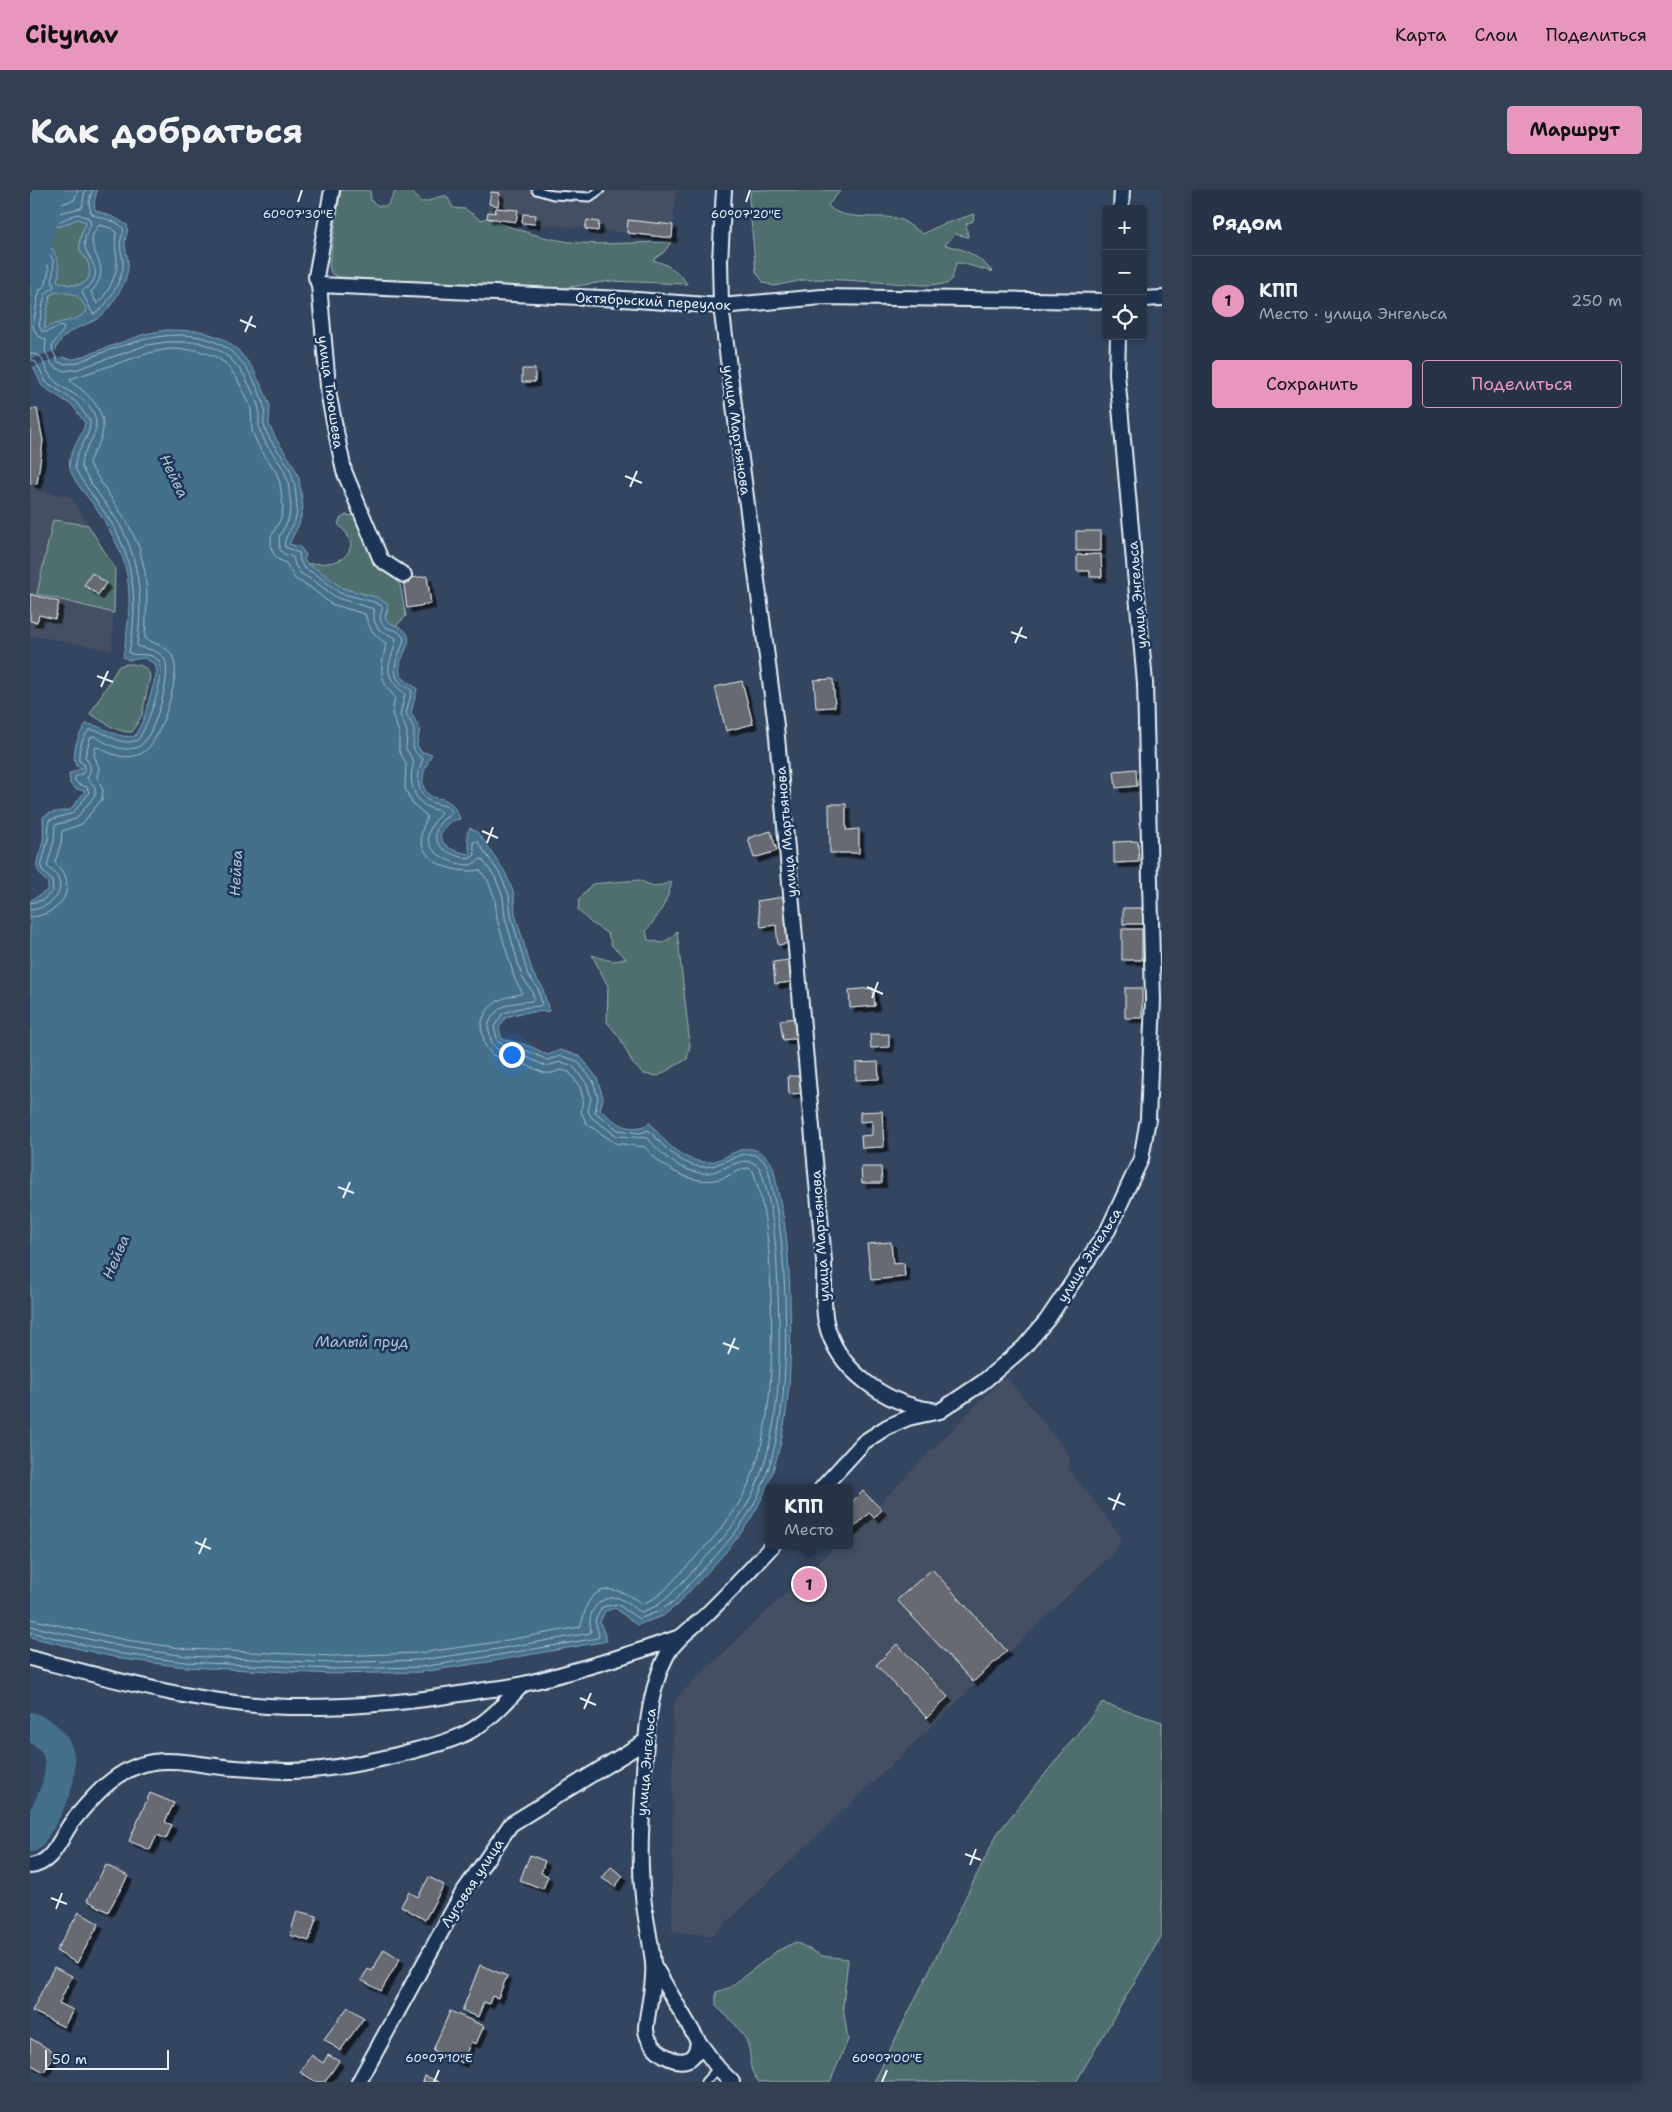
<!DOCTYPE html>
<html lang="ru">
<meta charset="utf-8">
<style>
body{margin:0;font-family:"Shantell Sans",sans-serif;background:#333f52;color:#f1f3f6}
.controls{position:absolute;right:15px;top:15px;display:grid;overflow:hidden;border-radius:5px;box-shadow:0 2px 8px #0003}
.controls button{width:45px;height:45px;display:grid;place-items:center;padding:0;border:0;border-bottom:1px solid #434f60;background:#273447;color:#f1f3f6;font:25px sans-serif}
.scale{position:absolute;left:15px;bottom:12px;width:124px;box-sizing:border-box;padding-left:5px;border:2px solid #e8f1f8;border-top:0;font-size:14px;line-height:18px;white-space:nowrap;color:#e8f1f8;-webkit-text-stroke:4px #1d3557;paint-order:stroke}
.you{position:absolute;left:481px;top:864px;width:18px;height:18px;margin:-12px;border:4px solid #fff;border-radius:50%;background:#1a73e8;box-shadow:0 0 0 8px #1a73e833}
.badge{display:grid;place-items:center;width:32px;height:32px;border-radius:50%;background:#e797bd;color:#111;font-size:16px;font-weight:700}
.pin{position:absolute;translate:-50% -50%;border:2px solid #fff;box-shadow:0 1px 5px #0006}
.popup{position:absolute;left:735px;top:1294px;width:88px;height:65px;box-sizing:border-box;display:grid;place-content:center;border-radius:5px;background:#273447;filter:drop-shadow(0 1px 4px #0005);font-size:16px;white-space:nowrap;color:#a4aab4}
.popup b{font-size:19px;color:#f1f3f6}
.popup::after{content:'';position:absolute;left:50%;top:100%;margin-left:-10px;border:10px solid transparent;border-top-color:#273447}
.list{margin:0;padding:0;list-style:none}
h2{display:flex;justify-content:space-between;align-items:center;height:65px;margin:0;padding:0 20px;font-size:21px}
h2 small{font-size:16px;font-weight:400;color:#a4aab4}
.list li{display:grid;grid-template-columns:32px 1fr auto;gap:15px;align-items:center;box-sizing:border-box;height:90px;padding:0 20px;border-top:1px solid #434f60}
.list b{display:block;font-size:19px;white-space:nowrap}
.list p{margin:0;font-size:16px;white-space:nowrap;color:#a4aab4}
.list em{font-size:16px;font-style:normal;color:#a4aab4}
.actions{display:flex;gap:10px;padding:15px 20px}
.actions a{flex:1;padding:11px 0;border:1px solid #e797bd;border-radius:5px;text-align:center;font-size:18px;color:#e797bd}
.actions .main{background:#e797bd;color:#111}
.icon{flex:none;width:28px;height:28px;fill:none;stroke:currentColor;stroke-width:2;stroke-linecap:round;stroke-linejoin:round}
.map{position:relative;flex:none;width:1132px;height:1892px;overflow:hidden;border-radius:5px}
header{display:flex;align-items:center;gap:30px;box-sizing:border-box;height:70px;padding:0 25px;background:#e797bd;color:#111}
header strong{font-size:24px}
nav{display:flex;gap:28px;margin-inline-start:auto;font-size:18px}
.intro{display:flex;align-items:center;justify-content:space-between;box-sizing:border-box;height:120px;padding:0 30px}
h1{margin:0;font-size:35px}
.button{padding:12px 22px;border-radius:5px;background:#e797bd;color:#111;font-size:18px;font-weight:700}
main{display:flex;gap:30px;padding:0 30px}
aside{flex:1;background:#273447;border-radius:5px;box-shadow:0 2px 8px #0003}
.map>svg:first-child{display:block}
.built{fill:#445064}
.green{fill:#4f6e6e;stroke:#9cb0b3}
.water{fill:#446f8b;stroke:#86a3b7;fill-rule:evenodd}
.pier{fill:#34455f}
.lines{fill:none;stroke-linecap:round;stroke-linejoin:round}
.shore{stroke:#a6bdcc;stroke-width:1}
.river{stroke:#446f8b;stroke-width:30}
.building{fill:#686a71;stroke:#e8f1f8;filter:url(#shadow)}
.lane-casing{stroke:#e8f1f8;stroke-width:11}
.street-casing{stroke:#e8f1f8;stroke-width:18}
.lane{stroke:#1d3557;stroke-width:7}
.street{stroke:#1d3557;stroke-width:14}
.ticks{fill:none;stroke:#e8f1f8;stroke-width:2}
.labels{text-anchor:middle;stroke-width:5;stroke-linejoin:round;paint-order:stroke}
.street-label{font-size:14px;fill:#e8f1f8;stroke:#1d3557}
.water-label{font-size:15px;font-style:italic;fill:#afc4d2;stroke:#1d3557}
.ticks-label{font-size:12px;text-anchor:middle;fill:#e8f1f8;stroke:#1d3557;stroke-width:5;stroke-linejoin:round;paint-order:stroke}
</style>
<header>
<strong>Citynav</strong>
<nav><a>Карта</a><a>Слои</a><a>Поделиться</a></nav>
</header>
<div class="intro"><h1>Как добраться</h1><a class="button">Маршрут</a></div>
<main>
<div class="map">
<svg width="1132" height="1892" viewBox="0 0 1132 1892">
<defs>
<filter id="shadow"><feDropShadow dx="4.5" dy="4.5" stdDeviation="0" flood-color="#0009"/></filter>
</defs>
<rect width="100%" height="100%" fill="#34455f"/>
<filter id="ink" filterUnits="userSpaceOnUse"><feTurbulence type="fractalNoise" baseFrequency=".02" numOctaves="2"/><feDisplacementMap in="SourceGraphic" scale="10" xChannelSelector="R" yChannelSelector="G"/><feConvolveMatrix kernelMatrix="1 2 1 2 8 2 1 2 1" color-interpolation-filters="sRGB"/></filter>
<g filter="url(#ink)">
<!-- built -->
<path class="built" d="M461 0H646L642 48 457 28Z
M0 219H7L13 251 6 301 40 306 85 378 82 460 0 445Z
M973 1188 979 1190 1040 1266 1039 1279 1091 1347 1087 1359 682 1746 642 1741 643 1516 648 1506 806 1355H819V1315L833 1301 848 1315Z"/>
<!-- green -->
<path class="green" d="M311 0H340L341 11 349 16H357L366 0H380L391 12C401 12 407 5 417 6L423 18 435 19 451 30 457 28C486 40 517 50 549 53 580 55 610 52 641 52L634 62 623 70C637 74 649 81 657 94L581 91 526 99 308 87 301 83 299 75Z
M721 0H811L798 15C808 31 849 25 866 28 873 29 886 40 893 44L908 36 944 24 943 31 936 34 938 47 925 44 915 55C938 60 946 65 963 82L931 73H926L922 89 917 94 896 95 795 89 773 90 744 96 734 93 726 82 719 9Z
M47 29 57 32C52 41 48 49 50 59 51 64 56 67 58 72 66 98 44 98 26 91L29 84 17 52 3 50 23 36H31Z
M26 102C45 103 49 104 57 121L47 129 14 139 20 105Z
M316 325 323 326 328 329 370 395 376 426 366 436 358 433 355 428 358 420 346 407 312 398 277 374C293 373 318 376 321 354L317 344 308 334 310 329Z
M23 330 58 335 85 378 84 423 7 404Z
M97 474C107 474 117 475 120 486L112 525 102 542C86 543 74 531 60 524L89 476Z
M609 690C623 697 627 698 642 691 638 710 629 726 616 741L618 750 632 753 642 747 647 741 660 855 657 869 628 886 614 884 603 874 590 848 577 832 578 796 562 765C574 769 584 774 596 768L582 756 578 744 560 732 548 720 549 709 562 694Z
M1072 1513 1132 1532V1745L1046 1892H844L967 1644Z
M766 1752 792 1766 818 1769 813 1816 818 1850 800 1892H729C716 1877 723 1871 718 1855 714 1840 697 1827 686 1816V1802L699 1798 747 1761Z"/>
<!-- water -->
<path class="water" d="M0 0H67L64 13 65 20 85 28 97 35C99 42 95 46 95 54 95 61 99 69 98 77 98 91 80 121 67 129 54 137 38 138 29 153 20 166 35 169 45 169L115 144 136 140 171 141 193 149 207 159 222 177 234 201 240 216 239 234 246 249 262 273 269 288 273 318 269 334 259 354 270 357 276 365 274 370 277 374 290 381 312 398 346 407 358 414 355 428C361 437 375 435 378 446 382 457 363 474 372 487 376 492 383 494 387 499L381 523 390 539 387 555 391 562 402 564C395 577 384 600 405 608 407 609 410 608 413 609 422 612 427 620 430 629 418 631 415 635 410 646 414 659 427 662 440 664L437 644 440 638 447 642 455 652 475 682 484 704 485 724 503 784 512 796 519 821 491 823 476 827 469 838 472 849 500 856 518 865 530 860 550 866 567 888 573 908 570 920C586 932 599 945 620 933 633 950 649 969 673 972 698 975 714 942 739 970 745 977 746 993 748 1002 757 1037 759 1072 760 1108 762 1175 761 1250 730 1312 711 1351 676 1382 647 1415L633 1426 607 1435 585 1418 575 1421 570 1432 577 1451 464 1471 391 1482 304 1484 155 1477 92 1469 0 1447V711L18 700V693C0 676 8 671 13 651 14 643 13 635 13 627L20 623 40 620 55 601 46 599 40 594 39 584 52 578 46 576C41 562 48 546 56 534 74 535 87 550 105 546L114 528 127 482 125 474 114 468 99 470 93 467C99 433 104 394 90 361 84 347 76 334 68 321 59 307 45 295 40 279 36 265 52 248 55 233L43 216 12 196 0 170ZM47 29 57 32C53 41 48 49 50 59 51 64 56 67 58 72 66 97 45 99 27 91 32 75 27 65 17 52L4 50 23 36H31ZM26 102C45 103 49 104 57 121 46 134 28 129 14 139L20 105Z"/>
<!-- pier -->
<path class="pier" d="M29 159 33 166 1 178 0 170Z"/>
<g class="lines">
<!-- shore -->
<path class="shore" d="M0 29 16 19 44 10 48 0
M69 35 81 38 86 42C84 57 87 61 87 74 87 85 76 107 67 114L61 102C89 72 46 61 69 35Z
M0 38 19 25 52 18 55 0
M0 48 22 31H30L47 24 59 28 61 34C58 41 53 49 55 57 57 68 71 78 63 91 61 96 54 98 52 102L63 124C75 122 92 89 93 77 94 69 90 61 90 54 90 49 95 43 93 38 88 30 69 29 61 23L59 13 62 0
M0 51C5 58 14 55 19 63 29 76 19 85 24 97L15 104 9 136 12 141 16 142 29 136 34 137C33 145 23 149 22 159L28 172 34 174 46 173C105 149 187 117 224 191 228 199 232 207 234 216 236 222 233 228 234 235 237 249 249 261 257 274 263 284 265 295 266 306 267 315 268 324 264 333 261 341 253 347 255 357L269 363 270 371 274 378 287 385 310 403 344 412 352 416C353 421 350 423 350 428 350 441 369 437 373 447 377 455 356 476 370 492 373 496 379 497 382 501L376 523C378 529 384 536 384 541 384 557 379 558 393 569 387 584 384 602 401 612 409 616 416 613 422 622 419 626 413 629 410 633 395 655 422 666 439 669L445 665 443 652 447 651 470 684 479 705 481 726 498 785 508 798 512 814 510 816 490 818 473 823 464 837 468 852 483 858 498 861 517 870 531 866 547 871 563 891 568 908 565 922 588 940 610 943 619 940C633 956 650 976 674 977 694 977 720 950 736 974 740 982 741 995 743 1004 752 1037 753 1070 755 1105 757 1172 756 1246 727 1308 708 1347 672 1379 644 1411L630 1421 609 1429 587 1414 572 1417 565 1431 569 1445 568 1448 463 1466 391 1477 303 1479 155 1472 93 1464 0 1442
M0 60 12 64 19 79 16 94 10 100 8 107 3 137 7 145 16 150 15 161 21 173 24 177 34 181 48 179 117 155 137 152H168L187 159 200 168 213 183 224 205 229 218V238L236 254 253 278 258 291 261 317 258 331 249 347 250 360 254 364 263 367 265 375 270 383 284 391 307 408 344 419V431L349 440 366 448C362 475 348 481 375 504L370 525 377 541 376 559 384 572C378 588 382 611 400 618 404 620 407 619 411 622 408 629 401 634 399 642 394 663 422 674 438 675 444 675 447 670 452 669L465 687 473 707 475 727 492 787 502 801 504 808 502 811C480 813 466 814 458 836L462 854 468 860 496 867 516 876 531 872 543 876 557 894 561 908 558 921 562 928 587 946 618 948C631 965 650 981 672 983 693 985 713 960 730 978 744 1019 747 1062 748 1105 751 1172 751 1246 721 1307 702 1344 667 1376 639 1406L627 1416 611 1422 589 1408C569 1405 556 1422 561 1441L560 1443 462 1460 390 1470 303 1473 156 1466 94 1457 0 1436
M0 163 10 166C15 173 16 181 21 187 32 202 65 208 66 233 67 249 51 260 51 276 62 298 79 316 91 337 107 367 112 403 109 437 109 444 107 450 107 456 115 459 128 459 134 468 144 481 123 552 108 557 91 563 78 554 64 546L60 548 55 567C61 575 62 579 57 588L65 597V605L46 629 25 635 24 651 17 676C20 680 26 683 28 688 36 707 15 719 0 720
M0 169 6 172 16 192 46 212 60 231C61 249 44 260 45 278 56 299 73 318 85 339 101 369 106 403 103 437 102 446 100 455 99 463 108 467 119 461 128 470 139 481 116 539 108 550 85 558 78 539 59 540 52 548 48 560 49 571L54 574 55 579 53 583 45 587V591L48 594 57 597 59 603 43 623 19 630 18 649 11 677 13 682 22 690 23 701 13 710 0 713
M0 727C21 726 41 711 36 688 34 681 28 678 25 672L31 653 32 641 52 634 72 609 73 600 67 587 69 578 64 565 65 558 68 557C82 565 97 571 112 563 129 556 144 501 145 483 146 477 144 469 141 464 135 455 123 454 115 448L117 407 115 382 109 357 97 332 59 274C60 266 66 260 69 253 82 226 62 206 41 192L40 189 119 163 138 159 167 160 184 166 195 173 206 187 217 208 221 219 222 241 229 257 246 282 250 293 253 317 251 328 241 347V356L243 363 248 369 256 373 265 389 280 397 301 414 335 424C339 438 343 445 356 453 352 476 346 488 365 507L362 524 369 542V561L376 573 375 598 382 613 397 626C396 632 392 638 391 645 390 675 428 684 450 680L458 691 465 709 467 729 485 790 492 802 491 804C471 807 454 815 451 837L455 855 462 865 494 874 514 883H522L531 880 539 882 550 897 553 908 551 922 557 934 585 953 615 957C632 978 661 996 690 989 700 986 708 979 719 978L723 981C737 1022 740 1065 741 1108 743 1175 743 1259 706 1318 688 1347 657 1375 634 1401L623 1409 612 1414C598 1403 573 1390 559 1411 554 1419 554 1429 550 1437L461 1453 389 1463 303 1466 157 1459 96 1450 0 1429"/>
<!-- river -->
<path class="river" d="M0 81 20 0
M0 1537C54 1557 23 1614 0 1647"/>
</g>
<!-- building -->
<path class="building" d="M461 2 470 3 468 16 459 14Z
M466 18 488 20 486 32 457 28 458 22 465 23Z
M493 24 506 25 505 34 492 33Z
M557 30 569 32 568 41 555 39Z
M598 30 643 35 642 48 597 43Z
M492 179H505V192H492Z
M0 219H7L13 251 7 294 0 293Z
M1046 341H1071V361H1046Z
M1071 364 1072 387H1060V381H1047V365Z
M62 383 76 393 68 405 54 395Z
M397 386 401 414 377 418 373 389Z
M0 404 29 412 25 429 9 425 7 432 0 431Z
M803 489 805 517 786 518 784 490Z
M712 491 723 534 696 541 685 497Z
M1106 579 1107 596 1086 598 1084 581Z
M799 614H816V640L829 639V663H800Z
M741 641 747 661 724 668 718 648Z
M1108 651 1109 672 1084 673V652Z
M753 707 759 753 748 755 746 735 731 737 727 711Z
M1093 718H1112L1113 734H1093Z
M1092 739H1112V770H1092Z
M759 770 761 792 745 794 743 772Z
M843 798 845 816 820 818 819 800Z
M1095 798H1112V828H1095Z
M767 828 770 848 753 850 750 830Z
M840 844H859V857L841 858Z
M848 872 849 889 826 890V873Z
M758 886H776L777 903 759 904Z
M852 921 854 957 832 958 831 946 842 945V931L830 932V922Z
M831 977H851L852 993H832Z
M861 1052 863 1074 874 1073 875 1087 841 1090 837 1054Z
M833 1301 852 1320 844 1328 839 1323 819 1343V1315Z
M902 1379 977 1461 943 1492 867 1410Z
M781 1385 789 1394 778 1405 769 1395Z
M867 1454 918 1507 897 1528 846 1475Z
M120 1603 144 1613 135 1632 142 1635 136 1649 127 1645 120 1660 99 1651Z
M500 1665 515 1671 511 1683 518 1686 513 1699 490 1690Z
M76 1675 98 1686 78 1722 57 1710Z
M581 1677 593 1686 585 1697 572 1688Z
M399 1687 414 1695 395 1730 371 1716 379 1702 388 1707Z
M267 1721 287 1726 279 1751 260 1745Z
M49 1722 69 1734 47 1773 26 1761Z
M354 1759 370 1769 351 1801 331 1790 338 1779 342 1781Z
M450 1775 477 1786 468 1808 462 1806 459 1814 454 1812 448 1827 432 1821Z
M24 1777 42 1786 29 1813 43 1820 34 1837 2 1821Z
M318 1817 334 1828 310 1861 294 1849Z
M420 1821 454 1836 446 1854 441 1852 432 1873 403 1860Z
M0 1848 25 1863 14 1882 0 1874Z
M281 1865 293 1873 298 1865 309 1871 295 1892H286L270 1882Z
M395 1886 409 1892H393Z"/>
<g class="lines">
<defs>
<path id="lane" d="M506 0 523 5 560 7 570 0
M675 1892 688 1878"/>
<path id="street" d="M302 0 286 87 289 95 299 207 314 281 351 370 374 385
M694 0 690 71 691 116 746 536 794 1071C795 1089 792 1114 796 1132 806 1180 856 1214 902 1220
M1091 19 1092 0
M289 95 593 109 691 116 792 107 1076 111
M1113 109 1132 108
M792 1298 834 1252 857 1237 878 1228 910 1221 953 1192 994 1157 1017 1130 1078 1040 1111 969 1118 929 1123 810 1115 493 1087 184 1088 146
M0 1468C85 1490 172 1515 260 1517 320 1518 382 1512 442 1502 459 1499 477 1498 494 1494 547 1481 599 1465 650 1447
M0 1676C23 1674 30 1648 42 1632 63 1606 88 1577 123 1572 150 1568 178 1577 206 1578 224 1579 244 1581 262 1581 303 1580 346 1571 386 1560 405 1555 425 1550 442 1540 462 1528 477 1511 493 1494
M623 1774 668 1851C665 1891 614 1862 616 1837 618 1816 625 1794 623 1773 621 1751 615 1728 613 1706 609 1672 611 1638 613 1604 615 1560 616 1503 638 1463 647 1448 662 1438 675 1426 699 1403 721 1379 743 1355
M668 1851 688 1878 702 1892
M329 1892 432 1704 481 1634 616 1551"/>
</defs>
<!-- lane casing -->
<use href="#lane" class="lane-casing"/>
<!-- street casing -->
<use href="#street" class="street-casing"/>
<!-- lane -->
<use href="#lane" class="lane"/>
<!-- street -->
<use href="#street" class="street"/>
</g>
</g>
<!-- ticks -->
<path class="ticks" d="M268 12 272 0M716 12 720 0M210 130 226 137M215 142 222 126M595 286 612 293M600 297 607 281M981 442 997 448M985 453 992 437M67 486 83 492M71 497 78 481M452 641 468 648M457 653 463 637M837 797 853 804M842 808 848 792M308 997 324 1003M313 1008 320 992M693 1153 709 1159M698 1164 705 1148M1078 1308 1095 1315M1083 1320 1090 1303M165 1352 181 1359M169 1364 176 1348M550 1508 566 1515M554 1519 561 1503M935 1664 951 1670M940 1675 946 1659M21 1708 37 1714M26 1719 32 1703M404 1892 409 1880M852 1892 857 1880"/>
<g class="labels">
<!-- street labels -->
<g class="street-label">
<text transform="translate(623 111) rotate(3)" y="5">Октябрьский переулок</text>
<text transform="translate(301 202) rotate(82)" y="5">улица Тююшева</text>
<text transform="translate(707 240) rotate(82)" y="5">улица Мартьянова</text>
<text transform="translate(1107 405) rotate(-95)" y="5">улица Энгельса</text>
<text transform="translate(756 642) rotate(-95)" y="5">улица Мартьянова</text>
<text transform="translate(790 1046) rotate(-94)" y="5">улица Мартьянова</text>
<text transform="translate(1059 1065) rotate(-58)" y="5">улица Энгельса</text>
<text transform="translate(616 1572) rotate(-85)" y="5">улица Энгельса</text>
<text transform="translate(442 1693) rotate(-57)" y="5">Луговая улица</text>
</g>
<!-- water labels -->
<g class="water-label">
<text transform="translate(144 286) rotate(64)" y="5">Нейва</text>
<text transform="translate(206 683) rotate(-87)" y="5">Нейва</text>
<text transform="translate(86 1067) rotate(-67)" y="5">Нейва</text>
<text x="332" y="1157">Малый пруд</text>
</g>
</g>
<g class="ticks-label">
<text x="268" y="28">60°07'30"E</text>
<text x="716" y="28">60°07'20"E</text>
<text x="409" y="1872">60°07'10"E</text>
<text x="857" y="1872">60°07'00"E</text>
</g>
</svg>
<div class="controls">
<button>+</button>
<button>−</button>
<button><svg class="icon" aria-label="locate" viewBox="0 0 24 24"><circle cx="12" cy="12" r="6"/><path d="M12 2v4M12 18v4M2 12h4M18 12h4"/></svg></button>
</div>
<div class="scale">50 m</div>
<div class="you"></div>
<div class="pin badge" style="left:779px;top:1394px">1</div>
<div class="popup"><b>КПП</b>Место</div>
</div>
<aside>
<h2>Рядом<small></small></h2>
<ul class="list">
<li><span class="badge">1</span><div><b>КПП</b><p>Место · улица Энгельса</p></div><em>250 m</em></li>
</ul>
<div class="actions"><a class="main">Сохранить</a><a>Поделиться</a></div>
</aside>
</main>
